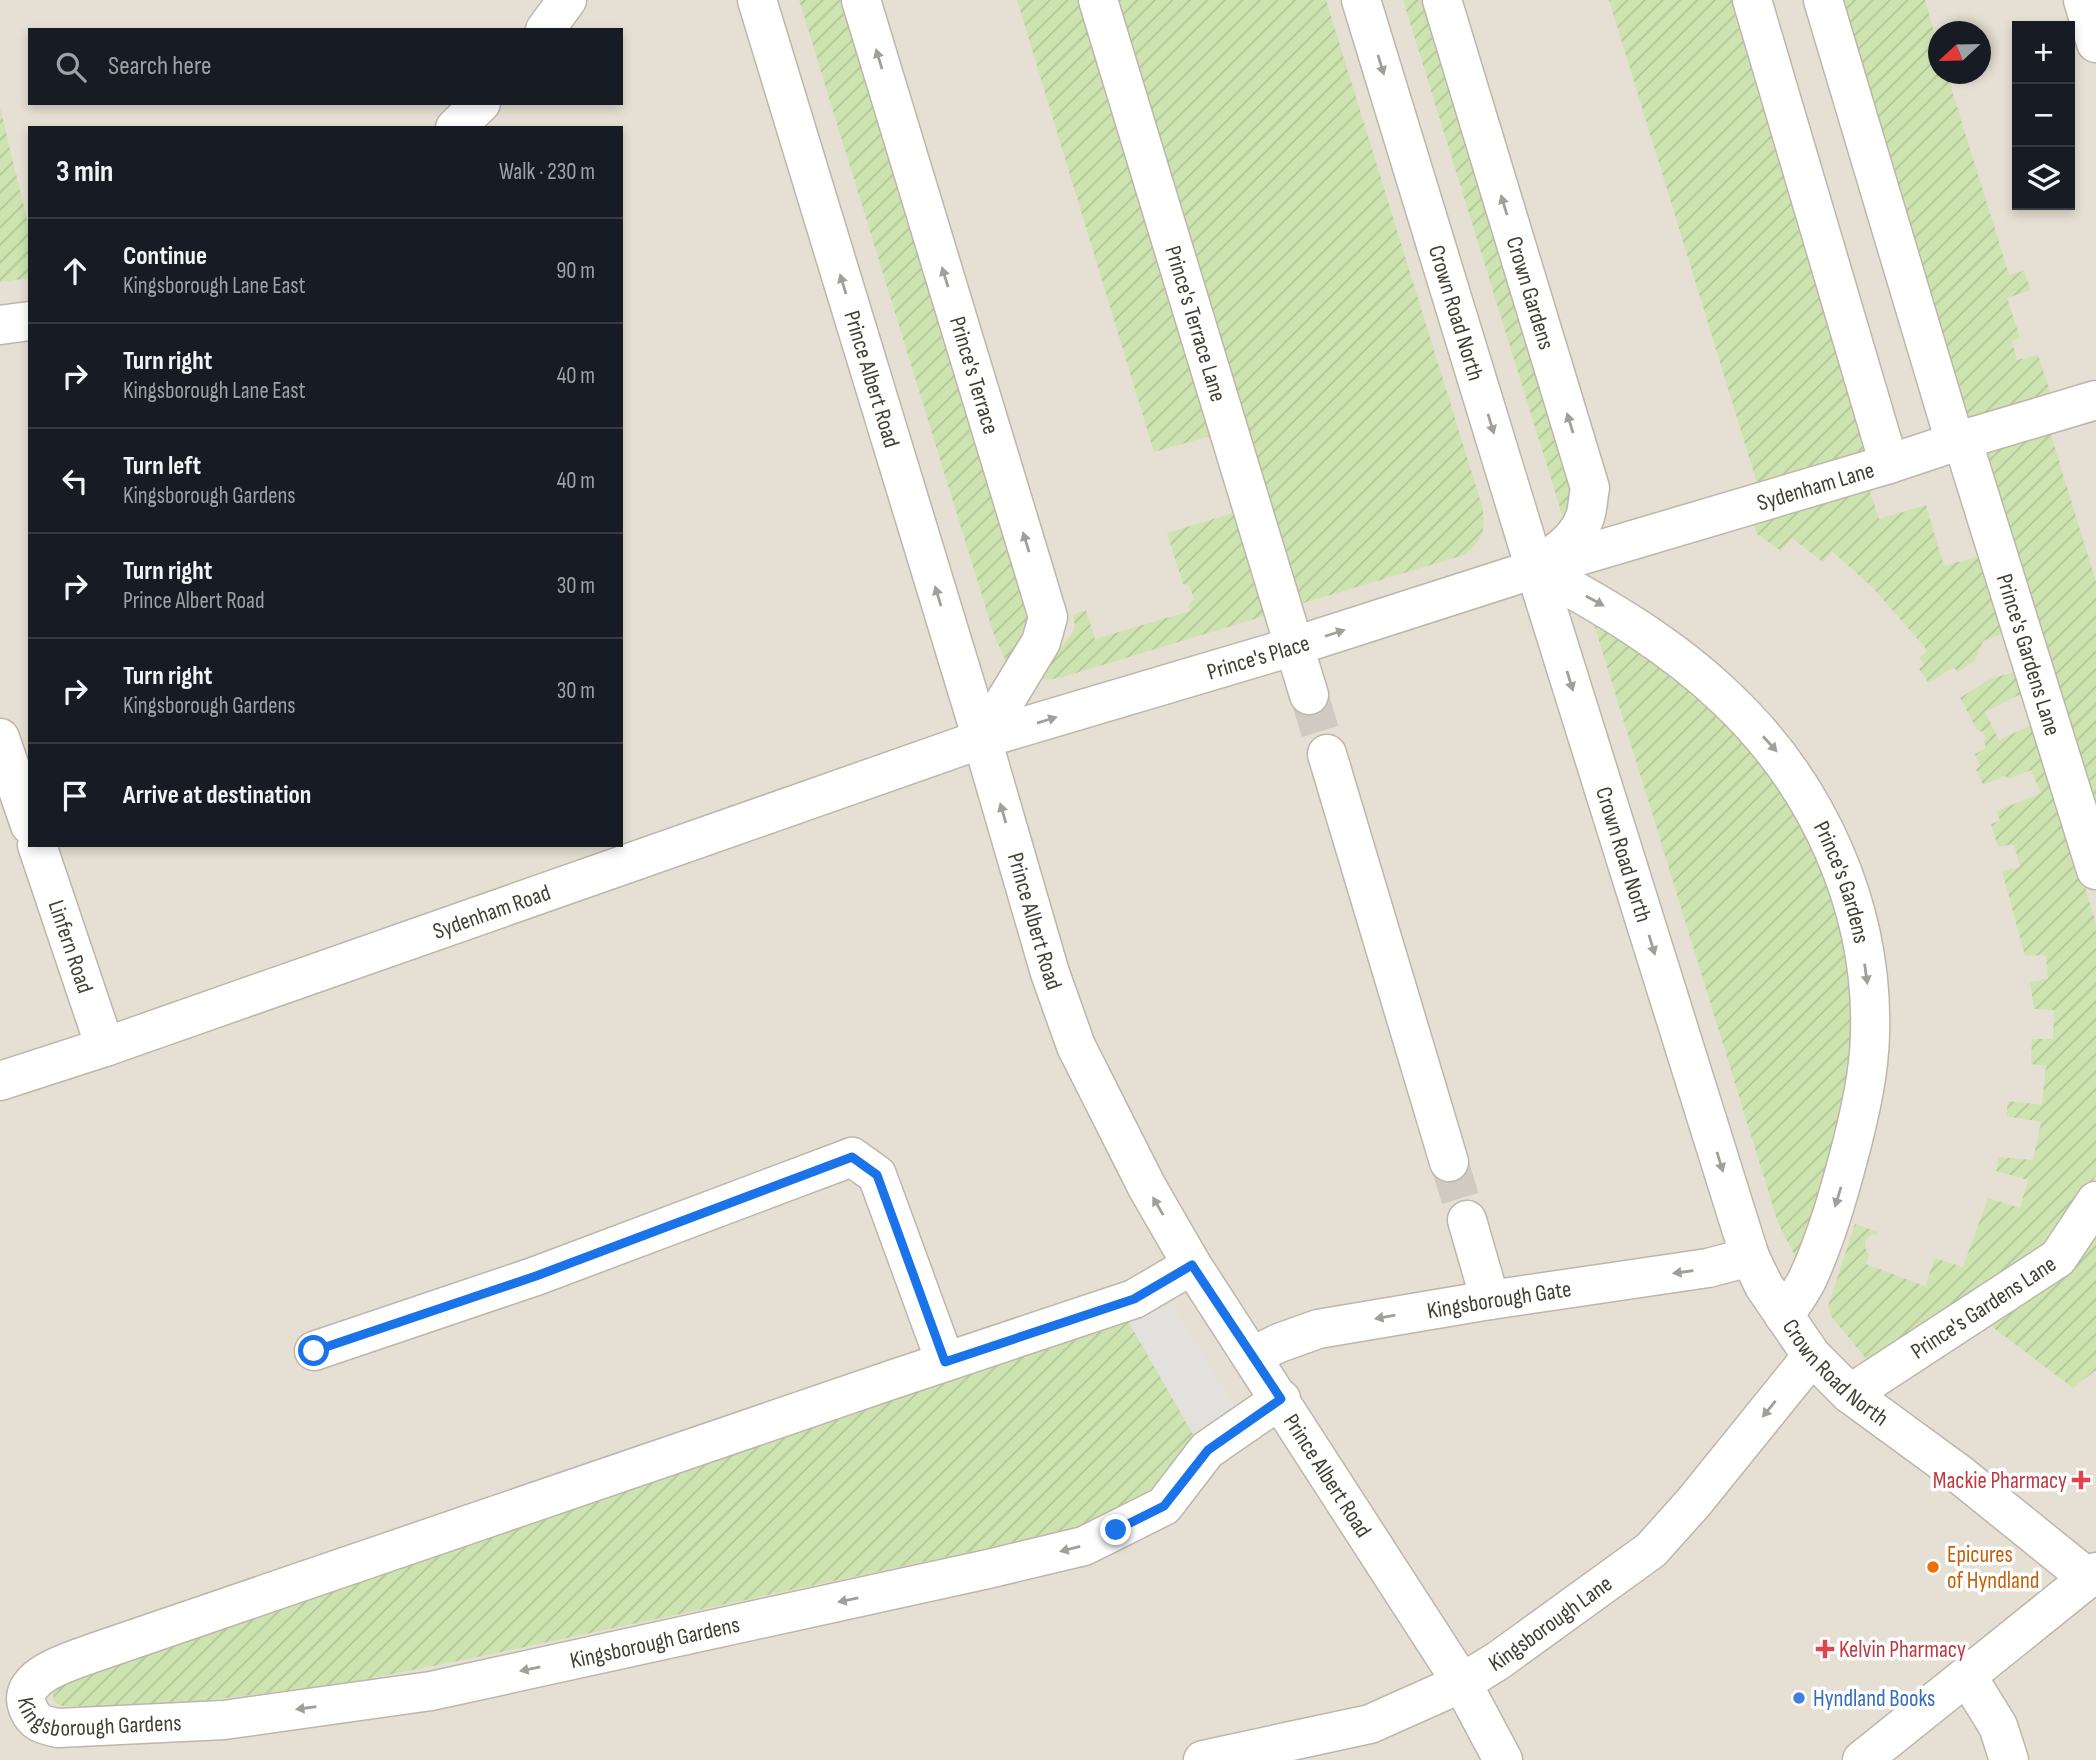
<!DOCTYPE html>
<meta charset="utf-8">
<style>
body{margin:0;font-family:"Sofia Sans Condensed",sans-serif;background:#20242c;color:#f1f3f6}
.controls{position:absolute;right:21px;top:21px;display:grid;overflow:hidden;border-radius:0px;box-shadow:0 4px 10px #0003}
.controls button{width:63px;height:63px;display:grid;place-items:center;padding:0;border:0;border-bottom:2px solid #363941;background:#171b24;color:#f1f3f6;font:35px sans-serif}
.compass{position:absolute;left:1928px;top:21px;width:63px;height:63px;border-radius:50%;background:#171b24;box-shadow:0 4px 10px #0003;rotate:248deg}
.stop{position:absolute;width:21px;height:21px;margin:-16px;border:5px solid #1a73e8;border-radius:50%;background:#fff}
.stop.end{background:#1a73e8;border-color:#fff;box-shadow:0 2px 7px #0008}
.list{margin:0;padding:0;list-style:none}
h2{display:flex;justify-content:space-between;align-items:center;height:91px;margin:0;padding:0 28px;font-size:30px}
h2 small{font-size:23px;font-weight:400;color:#9ea1a6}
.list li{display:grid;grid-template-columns:46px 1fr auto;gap:21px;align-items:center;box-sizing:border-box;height:105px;padding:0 28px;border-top:2px solid #363941}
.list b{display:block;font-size:26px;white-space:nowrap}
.list p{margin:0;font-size:23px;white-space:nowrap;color:#9ea1a6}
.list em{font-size:23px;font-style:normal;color:#9ea1a6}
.icon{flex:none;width:38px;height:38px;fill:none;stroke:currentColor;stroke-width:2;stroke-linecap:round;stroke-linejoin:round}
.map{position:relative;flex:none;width:2096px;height:1760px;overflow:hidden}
.search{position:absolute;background:#171b24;box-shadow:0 4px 10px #0003;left:28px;top:28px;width:595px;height:77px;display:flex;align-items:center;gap:18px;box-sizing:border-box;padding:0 24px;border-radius:0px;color:#9ea1a6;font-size:26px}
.panel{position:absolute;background:#171b24;box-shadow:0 4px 10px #0003;left:28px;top:126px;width:595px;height:721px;border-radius:0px}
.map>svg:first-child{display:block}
.residential{fill:#e6e0d4;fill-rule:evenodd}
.garden{fill:url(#garden-furrows)}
.parking{fill:#e3e1de}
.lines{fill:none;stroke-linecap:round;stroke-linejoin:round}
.minor-tunnel{stroke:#cfcbc3;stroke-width:38;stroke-dasharray:38 19;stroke-linecap:butt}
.minor-casing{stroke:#bdb6a9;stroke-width:41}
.minor{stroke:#fff;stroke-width:38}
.oneway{fill:#a29f9a}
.route{stroke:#1a73e8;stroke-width:9}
.health-dot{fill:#e0444e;stroke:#fff;stroke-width:2.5}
.food-dot{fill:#e8710a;stroke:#fff;stroke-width:2.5}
.shop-dot{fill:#3f7fe0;stroke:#fff;stroke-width:2.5}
.labels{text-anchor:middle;stroke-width:7;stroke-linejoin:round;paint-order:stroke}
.street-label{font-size:23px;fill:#443f36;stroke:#fff}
.health-label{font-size:23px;fill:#be3a42;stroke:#fff;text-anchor:end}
.food-label{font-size:23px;fill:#c56008;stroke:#fff;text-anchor:start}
.shop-label{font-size:23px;fill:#366cbe;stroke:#fff;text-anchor:start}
</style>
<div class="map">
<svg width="2096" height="1760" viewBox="0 0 2096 1760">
<defs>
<pattern id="garden-furrows" width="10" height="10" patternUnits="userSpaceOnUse" patternTransform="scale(1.75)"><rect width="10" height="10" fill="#cde4b1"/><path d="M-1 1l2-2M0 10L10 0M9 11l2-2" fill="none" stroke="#b1c599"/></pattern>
</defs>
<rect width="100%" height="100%" fill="#f2eee6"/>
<!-- residential -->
<path class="residential" d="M0 0H2096V1760H0ZM2017 26H2070V205H2017ZM30 30H621V103H30ZM1938 32H1980V74H1938ZM30 128H621V845H30Z"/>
<!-- garden -->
<path class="garden" d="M799 0H846L1032 605C1026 626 1019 643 1006 661L994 635Z
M1017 0H1084L1217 434 1154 452Z
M1116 0H1326L1482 506C1487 528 1482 542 1464 555L1300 604Z
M1403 0H1428L1575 488 1564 521Z
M1609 0H1735L1870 449 1757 483Z
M1841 0H1925L1938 46V74H1947L2009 275 2024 271 2031 290 2007 298 2020 338 2012 341 2017 360 2038 355 2050 392 1966 419Z
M0 107 30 232V278L0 282Z
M2050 432 2096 582V815L1984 453Z
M1868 485 1879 519 1926 505 1944 566 1982 555 2006 632 1983 641 1975 661 1957 672 1954 667 1929 683 1919 669 1924 665 1919 658 1927 650 1872 587 1832 551 1823 562 1792 538 1781 551 1757 534 1753 522Z
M1240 511 1271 614 1063 677 1047 680 1036 678 1073 632 1075 626 1073 615 1086 610 1095 639 1190 611 1188 606 1194 599 1189 585 1183 584 1167 533Z
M1592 618 1710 703 1775 775 1828 876 1850 971 1853 1050 1839 1134 1797 1260 1778 1223Z
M2019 670 2025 692 1985 712 1999 740 2034 724 2096 923V1176L2049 1246 1867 1360 1831 1316 1828 1306 1855 1224 1878 1232 1877 1234C1864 1235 1862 1246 1869 1255L1866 1264 1925 1286 1935 1258 1963 1267 1988 1198 2020 1208 2028 1180 1996 1171 1999 1157 2033 1160 2041 1122 2006 1116 2008 1101 2042 1105 2046 1066 2031 1064 2032 1039H2053L2054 1010 2034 1009 2030 982 2048 979 2046 955 2025 956 2002 871 2020 867 2014 844 1998 847 1991 824 2000 821 1997 811 2041 793 2031 770 2008 779 2006 776 1983 785 1976 769 1980 766 1975 754 1986 748 1984 742 1986 737 1983 732 1977 730 1960 698 1988 680Z
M2096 1225V1370L2073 1388 1986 1322Z
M1127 1319 1197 1441 1179 1469 1124 1508 1078 1529 468 1659 353 1682 187 1703 127 1706H62C54 1703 53 1700 53 1692L61 1683Z"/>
<!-- parking -->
<path class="parking" d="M1172 1305 1237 1410 1197 1441 1127 1319Z"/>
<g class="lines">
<!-- minor-tunnel -->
<path class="minor-tunnel" d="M1309 695 1327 754
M1449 1162 1467 1220"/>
<defs>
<g id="minor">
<path id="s1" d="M757 0 982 739 1050 973 1076 1046 1147 1187 1192 1265 1462 1683 1503 1760"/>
<path id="s2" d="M861 0 1048 617 1041 642 982 739"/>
<path id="s3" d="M1098 0 1309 695"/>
<path id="s4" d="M1361 0 1535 569 1750 1257 1764 1286 1812 1356 1850 1394 1958 1473 2088 1578"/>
<path id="s5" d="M1442 0 1590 488C1588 497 1588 508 1585 517 1578 538 1559 551 1542 563"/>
<path d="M1752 0 1889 464"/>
<path id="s6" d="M1823 0 1955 442 1967 455 2096 870"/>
<path d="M2083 0 2096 43"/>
<path d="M545 30 567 0"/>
<path d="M455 128 481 103"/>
<path d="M0 325 30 321"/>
<path id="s7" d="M1535 569C1603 605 1671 645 1727 699 1818 785 1874 908 1870 1035 1869 1072 1861 1108 1852 1144 1840 1190 1827 1237 1807 1280 1801 1292 1792 1304 1784 1316"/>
<path d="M0 738 30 825"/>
<path d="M1327 754 1449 1162"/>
<path id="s8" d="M37 845 105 1047"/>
<path id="s9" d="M0 1081 105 1047 982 739 1295 646 1535 569 1889 464 1955 442 2096 400"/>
<path d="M1467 1220 1490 1300"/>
<path id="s10" d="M1192 1265 1134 1299 894 1379 93 1653C72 1661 15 1676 28 1708 34 1723 43 1725 58 1728L224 1720 431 1691 988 1569 1084 1546 1164 1506 1207 1450 1281 1399"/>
<path d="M314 1351 536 1276 852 1157 877 1175 945 1361"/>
<path id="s11" d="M1253 1356 1279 1343 1318 1329 1490 1300 1708 1268 1750 1257"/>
<path id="s12" d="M1850 1394 2058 1258 2096 1201"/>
<path d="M1967 1676 1998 1726 2009 1760"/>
<path id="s13" d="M1203 1760 1370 1724 1462 1683 1499 1660 1651 1550 1694 1502 1812 1356"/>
<path d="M1862 1760 2096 1572"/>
</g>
</defs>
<!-- minor casing -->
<use href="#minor" class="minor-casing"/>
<!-- minor -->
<use href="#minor" class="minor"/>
</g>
<!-- one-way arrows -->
<defs><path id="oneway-solid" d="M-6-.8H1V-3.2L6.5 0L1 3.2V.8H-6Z" transform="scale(1.75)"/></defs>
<g class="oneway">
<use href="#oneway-solid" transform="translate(879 59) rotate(-107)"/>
<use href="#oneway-solid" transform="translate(1381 65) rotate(73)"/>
<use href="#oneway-solid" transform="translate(1504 205) rotate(-107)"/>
<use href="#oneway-solid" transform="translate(945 277) rotate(-107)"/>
<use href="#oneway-solid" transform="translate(843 284) rotate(-107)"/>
<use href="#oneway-solid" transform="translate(1570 423) rotate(-107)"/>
<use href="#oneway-solid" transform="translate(1491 424) rotate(73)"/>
<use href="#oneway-solid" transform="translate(1026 542) rotate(-107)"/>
<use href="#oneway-solid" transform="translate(938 596) rotate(-107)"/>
<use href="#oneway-solid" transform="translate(1595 601) rotate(29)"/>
<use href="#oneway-solid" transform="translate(1335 633) rotate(-18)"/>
<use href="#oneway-solid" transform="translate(1570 681) rotate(73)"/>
<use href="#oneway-solid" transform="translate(1047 720) rotate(-17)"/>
<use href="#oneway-solid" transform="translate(1770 744) rotate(48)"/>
<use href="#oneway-solid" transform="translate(1003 813) rotate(-106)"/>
<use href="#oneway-solid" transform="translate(1652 945) rotate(73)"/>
<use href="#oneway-solid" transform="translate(1866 974) rotate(82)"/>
<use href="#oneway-solid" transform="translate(1720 1162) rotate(73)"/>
<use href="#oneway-solid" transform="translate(1838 1197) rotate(107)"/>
<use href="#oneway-solid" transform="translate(1158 1206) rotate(-120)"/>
<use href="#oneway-solid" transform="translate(1683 1272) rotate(172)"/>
<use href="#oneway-solid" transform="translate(1385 1317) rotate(170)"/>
<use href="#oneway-solid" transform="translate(1769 1409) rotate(129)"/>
<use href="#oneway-solid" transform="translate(1070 1549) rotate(166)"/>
<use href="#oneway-solid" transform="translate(848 1600) rotate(168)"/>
<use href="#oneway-solid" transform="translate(530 1669) rotate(168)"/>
<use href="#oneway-solid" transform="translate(306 1708) rotate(172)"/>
</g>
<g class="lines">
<!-- route -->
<path class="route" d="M314 1351 536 1276 852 1157 877 1175 945 1362 1134 1299 1192 1265 1281 1399 1208 1450 1164 1506 1116 1530"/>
</g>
<!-- markers -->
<g class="health-dot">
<path d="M2077.5 1469.5h7v7h7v7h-7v7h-7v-7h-7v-7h7z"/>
<path d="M1821.5 1638.5h7v7h7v7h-7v7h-7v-7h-7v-7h7z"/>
</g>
<circle class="food-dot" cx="1933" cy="1567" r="7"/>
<circle class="shop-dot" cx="1799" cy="1698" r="7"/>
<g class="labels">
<!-- street labels -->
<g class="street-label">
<text dy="8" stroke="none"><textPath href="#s5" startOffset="306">Crown Gardens</textPath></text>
<text dy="8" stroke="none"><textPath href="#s4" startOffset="327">Crown Road North</textPath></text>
<text dy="8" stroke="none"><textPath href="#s3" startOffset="338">Prince's Terrace Lane</textPath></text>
<text dy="8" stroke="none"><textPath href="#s2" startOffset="392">Prince's Terrace</textPath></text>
<text dy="8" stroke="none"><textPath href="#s1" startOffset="396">Prince Albert Road</textPath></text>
<text dy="8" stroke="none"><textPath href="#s9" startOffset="1911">Sydenham Lane</textPath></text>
<text dy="8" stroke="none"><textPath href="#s6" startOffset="688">Prince's Gardens Lane</textPath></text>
<text dy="8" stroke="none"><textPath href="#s9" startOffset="1328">Prince's Place</textPath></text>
<text dy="8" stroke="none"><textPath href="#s4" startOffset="894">Crown Road North</textPath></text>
<text dy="8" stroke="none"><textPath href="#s7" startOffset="452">Prince's Gardens</textPath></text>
<text dy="8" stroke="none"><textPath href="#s9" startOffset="520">Sydenham Road</textPath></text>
<text dy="8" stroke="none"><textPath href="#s1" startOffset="962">Prince Albert Road</textPath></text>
<text dy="8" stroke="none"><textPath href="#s8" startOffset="107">Linfern Road</textPath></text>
<text dy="8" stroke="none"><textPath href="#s11" startOffset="254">Kingsborough Gate</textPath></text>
<text dy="8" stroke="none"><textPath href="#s12" startOffset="159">Prince's Gardens Lane</textPath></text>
<text dy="8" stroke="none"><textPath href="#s4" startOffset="1461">Crown Road North</textPath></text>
<text dy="8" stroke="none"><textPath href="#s1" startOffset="1592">Prince Albert Road</textPath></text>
<text dy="8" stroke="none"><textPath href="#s13" startOffset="378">Kingsborough Lane</textPath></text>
<text dy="8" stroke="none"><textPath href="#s10" startOffset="1904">Kingsborough Gardens</textPath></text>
<text dy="8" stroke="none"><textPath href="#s10" startOffset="1337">Kingsborough Gardens</textPath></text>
</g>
<!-- health labels -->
<g class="health-label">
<text x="2067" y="1488">Mackie Pharmacy</text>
<text x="1839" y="1657" text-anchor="start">Kelvin Pharmacy</text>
</g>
<!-- food labels -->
<g class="food-label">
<text x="1947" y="1562">Epicures<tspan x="1947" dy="26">of Hyndland</tspan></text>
</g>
<!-- shop labels -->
<g class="shop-label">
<text x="1813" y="1706">Hyndland Books</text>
</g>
</g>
</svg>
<div class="controls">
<button>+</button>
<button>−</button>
<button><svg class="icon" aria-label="layers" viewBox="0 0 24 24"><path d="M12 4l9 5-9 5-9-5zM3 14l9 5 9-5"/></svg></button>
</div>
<svg class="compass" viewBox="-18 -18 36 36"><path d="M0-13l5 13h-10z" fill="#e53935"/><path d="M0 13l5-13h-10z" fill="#9ea1a6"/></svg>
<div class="stop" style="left:314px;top:1351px"></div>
<div class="stop end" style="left:1116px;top:1530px"></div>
<div class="search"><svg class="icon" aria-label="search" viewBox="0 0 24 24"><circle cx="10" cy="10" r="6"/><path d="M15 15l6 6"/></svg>Search here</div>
<section class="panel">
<h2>3 min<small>Walk · 230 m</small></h2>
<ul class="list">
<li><svg class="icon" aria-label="ahead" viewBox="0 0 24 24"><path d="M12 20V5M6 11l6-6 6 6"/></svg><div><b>Continue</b><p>Kingsborough Lane East</p></div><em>90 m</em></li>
<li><svg class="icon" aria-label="right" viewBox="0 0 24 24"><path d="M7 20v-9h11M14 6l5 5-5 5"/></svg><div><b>Turn right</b><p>Kingsborough Lane East</p></div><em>40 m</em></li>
<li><svg class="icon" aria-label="left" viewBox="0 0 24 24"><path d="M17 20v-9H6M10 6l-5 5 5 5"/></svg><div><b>Turn left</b><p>Kingsborough Gardens</p></div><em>40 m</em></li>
<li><svg class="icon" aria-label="right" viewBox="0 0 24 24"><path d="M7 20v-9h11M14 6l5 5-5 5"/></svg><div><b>Turn right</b><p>Prince Albert Road</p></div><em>30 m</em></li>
<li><svg class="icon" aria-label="right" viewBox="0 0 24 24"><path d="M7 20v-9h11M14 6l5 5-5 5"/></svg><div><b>Turn right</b><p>Kingsborough Gardens</p></div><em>30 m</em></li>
<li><svg class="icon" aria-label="arrive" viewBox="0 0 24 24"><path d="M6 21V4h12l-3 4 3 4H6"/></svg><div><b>Arrive at destination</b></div></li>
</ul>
</section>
</div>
